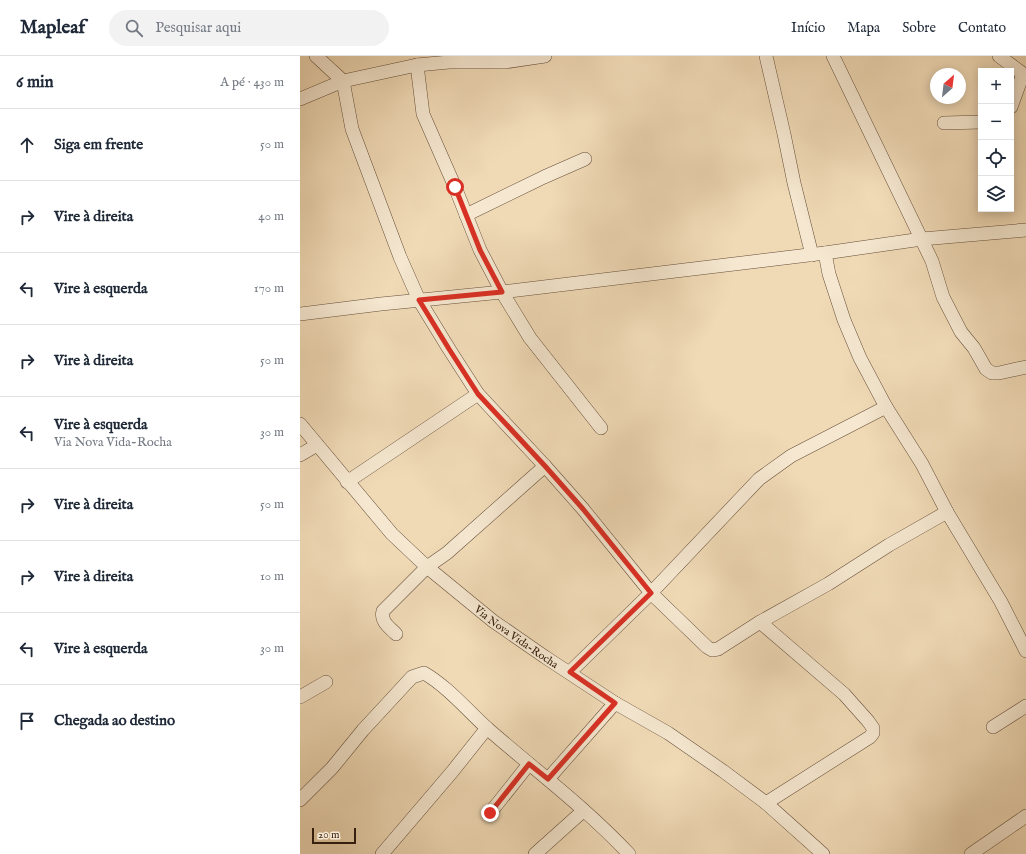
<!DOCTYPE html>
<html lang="pt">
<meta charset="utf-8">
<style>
body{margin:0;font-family:"IM FELL English",serif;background:#f2f2f3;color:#1f2937}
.controls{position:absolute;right:12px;top:12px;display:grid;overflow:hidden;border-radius:0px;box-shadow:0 2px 10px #0003}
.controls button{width:36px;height:36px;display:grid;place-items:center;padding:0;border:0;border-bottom:1px solid #e0e1e3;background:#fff;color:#1f2937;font:20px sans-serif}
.compass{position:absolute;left:630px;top:12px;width:36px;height:36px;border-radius:50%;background:#fff;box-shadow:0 2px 10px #0003;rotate:28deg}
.scale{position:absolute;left:12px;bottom:10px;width:44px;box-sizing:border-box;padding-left:4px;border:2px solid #38200f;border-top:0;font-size:11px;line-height:14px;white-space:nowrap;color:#38200f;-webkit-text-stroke:3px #f5e7d0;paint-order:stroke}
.stop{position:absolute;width:12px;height:12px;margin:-9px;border:3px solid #d93025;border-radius:50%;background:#fff}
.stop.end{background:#d93025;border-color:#fff;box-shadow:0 1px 4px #0008}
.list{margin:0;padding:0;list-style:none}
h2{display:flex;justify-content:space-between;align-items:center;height:52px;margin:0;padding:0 16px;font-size:17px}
h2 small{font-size:13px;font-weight:400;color:#747a83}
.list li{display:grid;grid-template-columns:26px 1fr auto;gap:12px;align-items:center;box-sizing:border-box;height:72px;padding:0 16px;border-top:1px solid #e0e1e3}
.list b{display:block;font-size:15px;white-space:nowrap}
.list p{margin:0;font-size:13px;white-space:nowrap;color:#747a83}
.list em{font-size:13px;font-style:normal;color:#747a83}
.icon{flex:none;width:22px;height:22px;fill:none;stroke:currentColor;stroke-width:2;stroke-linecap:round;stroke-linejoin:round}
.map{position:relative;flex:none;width:726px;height:798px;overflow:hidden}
header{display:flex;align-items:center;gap:24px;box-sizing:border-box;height:56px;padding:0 20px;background:#fff;border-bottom:1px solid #e0e1e3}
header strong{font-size:19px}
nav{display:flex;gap:22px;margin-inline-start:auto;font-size:14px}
.search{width:280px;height:36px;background:#f2f2f3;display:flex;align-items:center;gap:10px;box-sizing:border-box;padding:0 14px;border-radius:22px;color:#747a83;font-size:15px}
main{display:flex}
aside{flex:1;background:#fff}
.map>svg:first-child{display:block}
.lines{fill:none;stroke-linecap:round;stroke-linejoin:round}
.minor-casing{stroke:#664e39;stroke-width:14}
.minor{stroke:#f5e7d0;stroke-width:13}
.route{stroke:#d93025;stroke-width:5}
.labels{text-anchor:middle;stroke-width:3;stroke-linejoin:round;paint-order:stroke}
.street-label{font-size:11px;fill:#38200f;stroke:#f5e7d0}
</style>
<header>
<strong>Mapleaf</strong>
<div class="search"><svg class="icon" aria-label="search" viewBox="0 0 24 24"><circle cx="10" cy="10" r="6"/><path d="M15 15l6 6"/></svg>Pesquisar aqui</div>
<nav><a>Início</a><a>Mapa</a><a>Sobre</a><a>Contato</a></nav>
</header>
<main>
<aside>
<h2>6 min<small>A pé · 430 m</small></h2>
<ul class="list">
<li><svg class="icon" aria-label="ahead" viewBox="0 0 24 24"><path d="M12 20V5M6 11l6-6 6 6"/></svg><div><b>Siga em frente</b></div><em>50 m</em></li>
<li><svg class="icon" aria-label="right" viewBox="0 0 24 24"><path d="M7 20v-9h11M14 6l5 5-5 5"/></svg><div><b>Vire à direita</b></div><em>40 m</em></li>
<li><svg class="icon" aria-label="left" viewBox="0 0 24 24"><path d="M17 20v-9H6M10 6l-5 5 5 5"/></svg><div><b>Vire à esquerda</b></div><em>170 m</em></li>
<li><svg class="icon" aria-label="right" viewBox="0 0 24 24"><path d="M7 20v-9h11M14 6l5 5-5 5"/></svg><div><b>Vire à direita</b></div><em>50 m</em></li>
<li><svg class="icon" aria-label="left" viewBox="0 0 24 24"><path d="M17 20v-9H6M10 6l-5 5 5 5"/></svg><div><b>Vire à esquerda</b><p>Via Nova Vida-Rocha</p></div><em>30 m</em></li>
<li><svg class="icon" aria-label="right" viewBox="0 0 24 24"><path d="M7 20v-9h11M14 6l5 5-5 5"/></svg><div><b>Vire à direita</b></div><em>50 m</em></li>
<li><svg class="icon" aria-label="right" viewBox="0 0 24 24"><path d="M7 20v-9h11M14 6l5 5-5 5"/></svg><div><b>Vire à direita</b></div><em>10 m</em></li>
<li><svg class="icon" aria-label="left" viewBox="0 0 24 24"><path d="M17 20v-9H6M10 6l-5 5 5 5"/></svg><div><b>Vire à esquerda</b></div><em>30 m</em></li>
<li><svg class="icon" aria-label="arrive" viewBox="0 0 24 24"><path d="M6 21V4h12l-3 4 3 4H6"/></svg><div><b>Chegada ao destino</b></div></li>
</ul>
</aside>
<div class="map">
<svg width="726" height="798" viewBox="0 0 726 798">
<rect width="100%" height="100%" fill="#f0dab6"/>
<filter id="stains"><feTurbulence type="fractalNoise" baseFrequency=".005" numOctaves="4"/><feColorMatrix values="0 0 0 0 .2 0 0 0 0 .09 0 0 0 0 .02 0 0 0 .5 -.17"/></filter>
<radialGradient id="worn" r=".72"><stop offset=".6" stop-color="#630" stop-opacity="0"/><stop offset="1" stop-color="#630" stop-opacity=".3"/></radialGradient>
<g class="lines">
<defs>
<g id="minor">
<path d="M16 0 43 25 52 73 100 201 119 244 149 293 178 338 245 410 283 453 351 537 407 591 412 594 418 593 460 566 528 528 589 489 647 456"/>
<path d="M466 0 484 78 494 127 512 199"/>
<path d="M533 0 632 205 643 241 661 276 674 292 686 313 692 317H699L726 311"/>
<path d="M699 0 726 20"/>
<path d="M117 9 123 58 155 131 180 194 202 236 230 282 301 372"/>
<path d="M0 43 43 25 117 9 149 6H205L245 0"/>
<path d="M711 51 723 18"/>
<path d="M644 67 681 66"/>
<path d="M166 159 244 121 285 103"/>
<path d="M525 197 529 218 544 264 560 302 586 351 622 408 647 456 701 546 726 595"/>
<path d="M0 258 81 248 202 236 525 197 622 183 726 174"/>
<path id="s1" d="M0 368 92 478 127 511 193 565 245 601 315 647 368 677 423 715 466 747 523 798"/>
<path d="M0 399 17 389"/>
<path d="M47 426 178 338"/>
<path d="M460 566 544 638 568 665 573 672V677L570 681 466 747"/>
<path d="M96 578C89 571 80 565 83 555L127 511 147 497 245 410"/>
<path d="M270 616 351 537 459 423 491 400 586 351"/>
<path d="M0 641 26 626"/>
<path d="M693 671 726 650"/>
<path d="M248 723 315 647"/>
<path d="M0 744 32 712 63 674 112 621 124 617C148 631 167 654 188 673 235 714 286 752 329 798"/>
<path d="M190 757 229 708"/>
<path d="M82 798 152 716 187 672"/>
<path d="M235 798 283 755"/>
<path d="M671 798 726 760"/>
</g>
</defs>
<!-- minor casing -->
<use href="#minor" class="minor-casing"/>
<!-- minor -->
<use href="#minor" class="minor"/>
</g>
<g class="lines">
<!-- route -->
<path class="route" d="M155 131 180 194 202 236 119 244 149 293 178 338 245 410 283 453 351 537 270 616 315 647 248 723 229 708 190 757"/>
</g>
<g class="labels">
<!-- street labels -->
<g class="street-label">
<text dy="4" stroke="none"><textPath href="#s1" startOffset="305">Via Nova Vida-Rocha</textPath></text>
</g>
</g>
<rect width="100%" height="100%" filter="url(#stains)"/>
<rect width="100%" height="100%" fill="url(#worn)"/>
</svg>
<div class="controls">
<button>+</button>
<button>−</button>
<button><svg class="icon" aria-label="locate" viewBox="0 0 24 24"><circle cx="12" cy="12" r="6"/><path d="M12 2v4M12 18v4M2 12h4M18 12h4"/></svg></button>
<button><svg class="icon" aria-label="layers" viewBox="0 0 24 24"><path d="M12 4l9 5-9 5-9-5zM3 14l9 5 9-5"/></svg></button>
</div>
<svg class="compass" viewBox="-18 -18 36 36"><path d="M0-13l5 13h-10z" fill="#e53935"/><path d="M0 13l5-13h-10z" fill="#747a83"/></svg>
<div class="scale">20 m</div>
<div class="stop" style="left:155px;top:131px"></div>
<div class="stop end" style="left:190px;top:757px"></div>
</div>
</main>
